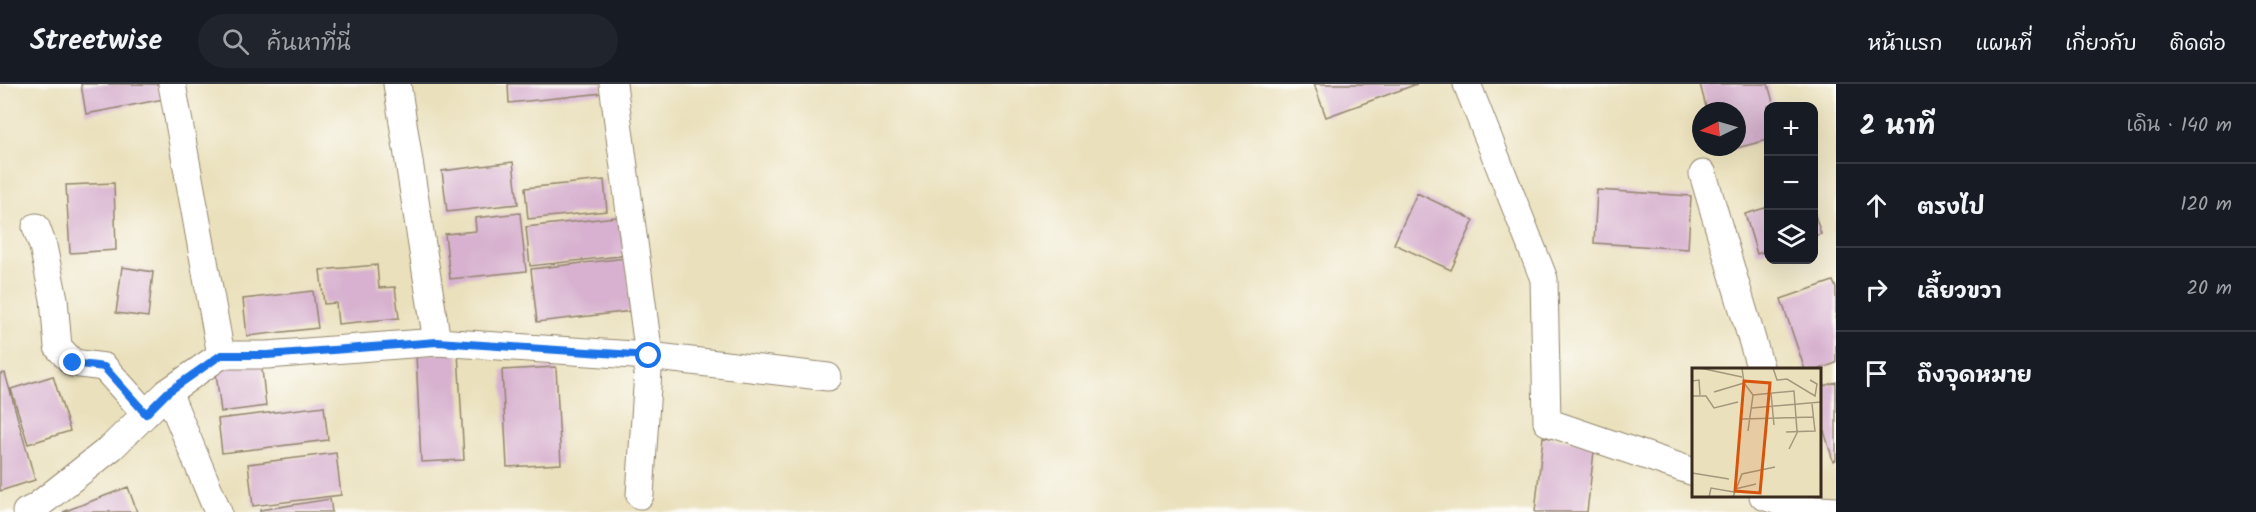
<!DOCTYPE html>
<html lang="th">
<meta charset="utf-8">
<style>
body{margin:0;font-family:Kalam,"Playpen Sans Thai",sans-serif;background:#20242c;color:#f1f3f6}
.controls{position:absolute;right:18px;top:18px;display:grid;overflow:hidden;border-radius:12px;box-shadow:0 6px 24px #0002}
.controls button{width:54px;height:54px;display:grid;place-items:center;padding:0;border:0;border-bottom:2px solid #363941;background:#171b24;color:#f1f3f6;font:30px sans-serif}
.compass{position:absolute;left:1692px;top:18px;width:54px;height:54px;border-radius:50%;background:#171b24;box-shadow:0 6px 24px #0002;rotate:265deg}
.stop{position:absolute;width:18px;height:18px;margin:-14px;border:4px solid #1a73e8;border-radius:50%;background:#fff}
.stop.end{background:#1a73e8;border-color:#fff;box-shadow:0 2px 6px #0008}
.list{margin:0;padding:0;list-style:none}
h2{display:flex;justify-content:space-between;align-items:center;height:78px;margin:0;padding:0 24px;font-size:26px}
h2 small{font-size:20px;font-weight:400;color:#9ea1a6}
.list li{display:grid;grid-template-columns:39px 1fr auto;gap:18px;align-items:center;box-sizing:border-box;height:84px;padding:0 24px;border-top:2px solid #363941}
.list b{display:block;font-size:22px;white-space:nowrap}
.list em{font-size:20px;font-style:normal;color:#9ea1a6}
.icon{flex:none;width:33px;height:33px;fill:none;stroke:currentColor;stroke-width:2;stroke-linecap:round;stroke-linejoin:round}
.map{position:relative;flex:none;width:1836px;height:428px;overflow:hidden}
header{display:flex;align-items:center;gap:36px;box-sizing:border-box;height:84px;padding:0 30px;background:#171b24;border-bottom:2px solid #363941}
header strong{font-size:28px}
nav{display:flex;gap:33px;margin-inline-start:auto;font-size:21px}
.search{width:420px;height:54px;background:#20242c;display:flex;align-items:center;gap:15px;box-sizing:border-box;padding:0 21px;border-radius:33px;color:#9ea1a6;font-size:22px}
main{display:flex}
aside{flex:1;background:#171b24}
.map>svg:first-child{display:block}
.building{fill:#d7b1cf}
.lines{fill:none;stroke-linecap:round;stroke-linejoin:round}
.minor-casing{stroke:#92856d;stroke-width:29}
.minor{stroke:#fff;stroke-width:27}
.route{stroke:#1a73e8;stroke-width:8}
.inset-road{fill:none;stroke:#a4977d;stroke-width:1.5}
.view{fill:#d7540e;fill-opacity:0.15;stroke:#d7540e;stroke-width:3}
.inset-edge{fill:none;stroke:#3b2a1e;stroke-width:3}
</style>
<header>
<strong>Streetwise</strong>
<div class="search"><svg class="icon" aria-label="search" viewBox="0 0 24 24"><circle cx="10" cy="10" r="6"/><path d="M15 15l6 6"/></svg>ค้นหาที่นี่</div>
<nav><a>หน้าแรก</a><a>แผนที่</a><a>เกี่ยวกับ</a><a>ติดต่อ</a></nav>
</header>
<main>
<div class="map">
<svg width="1836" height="428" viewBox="0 0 1836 428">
<rect width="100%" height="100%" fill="#fdfcf7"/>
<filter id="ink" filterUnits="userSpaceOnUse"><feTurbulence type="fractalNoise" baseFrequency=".0167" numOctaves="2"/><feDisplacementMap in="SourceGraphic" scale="12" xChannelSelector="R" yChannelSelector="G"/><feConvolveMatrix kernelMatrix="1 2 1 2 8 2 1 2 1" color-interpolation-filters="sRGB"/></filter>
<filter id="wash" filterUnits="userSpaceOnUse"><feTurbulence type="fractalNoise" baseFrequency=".008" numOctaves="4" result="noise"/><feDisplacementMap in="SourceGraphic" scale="24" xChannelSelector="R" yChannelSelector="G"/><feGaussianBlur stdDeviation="1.35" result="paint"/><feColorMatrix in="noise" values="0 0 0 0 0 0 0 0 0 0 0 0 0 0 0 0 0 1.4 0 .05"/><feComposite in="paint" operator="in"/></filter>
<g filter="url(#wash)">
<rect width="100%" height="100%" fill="#eae0bc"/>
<g id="blocks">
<!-- building -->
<path class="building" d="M81 0H161L164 15 86 30Z
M508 0H601L603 9 509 19Z
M1314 0H1417L1326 33Z
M1700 0H1768L1774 22H1768V56L1717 69 1716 63H1737V27H1707Z
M513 78 518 120 447 128 442 87Z
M604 96 607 127 528 135 525 104Z
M114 99 116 166 70 169 66 101Z
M1597 106 1691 112 1688 165 1594 159Z
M1417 109 1474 136 1451 186 1394 160Z
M1768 123V166L1757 170 1745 130Z
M1814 128 1821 150 1814 152Z
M520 129 526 187 450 195 445 150 476 147 475 134Z
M625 132 629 171 530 182 526 143Z
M626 174 632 227 537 238 531 185Z
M377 181 379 204 395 203 399 234 338 240 336 219 324 220 320 186Z
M122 183 153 188 148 233 116 229Z
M1833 197 1836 204V279L1817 286H1805L1781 215Z
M313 207 318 244 247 252 243 215Z
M458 268 464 376 421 378 416 270Z
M261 276 266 322 221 328 215 281Z
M556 283 561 380 507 383 502 286Z
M5 289 35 396 0 407V290Z
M53 292 70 347 28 360 11 305Z
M1836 298V376L1833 377 1820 333V303Z
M324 322 328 356 222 369 218 335Z
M1543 353 1595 359 1587 428H1535Z
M336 369 341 411 253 422 248 380Z
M128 403 137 428H63Z
M330 415 332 428H260V426Z"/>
</g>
</g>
<g filter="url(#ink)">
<use href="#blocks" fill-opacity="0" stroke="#92856d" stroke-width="1.5"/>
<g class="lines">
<defs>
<path id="minor" d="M172 0 221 271
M397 0 437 258
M613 0 649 272 640 411
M1467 0 1544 195 1547 338 1694 388
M1703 90 1761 286
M36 143 43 162 54 215 58 263 73 279 104 283 146 330
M168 308 218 428
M1763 412 1802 425 1836 427
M26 428 36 423 112 363 168 308 221 271H267L437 258 649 272 828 293"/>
</defs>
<!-- minor casing -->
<use href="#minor" class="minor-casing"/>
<!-- minor -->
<use href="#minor" class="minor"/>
</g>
</g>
<g class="lines" filter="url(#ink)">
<!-- route -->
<path class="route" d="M73 279 104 283 146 330 168 308 221 271H267L437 258 649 272"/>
</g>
<!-- overview -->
<g transform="translate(1692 284)">
<rect width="129" height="129" fill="#eae0bc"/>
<path class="inset-road" d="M8 0 50 9M50 0 52 15 61 27 56 63M81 0 85 12 95 11 123 28 125 16 118 12M0 13 7 12 8 27M22 24 52 15M79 25 82 57M61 27 102 23 105 63M0 28H14L22 40 46 34M60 40 129 34M50 51 121 49M94 64 123 63 120 36M97 81 106 63M0 105 37 111M43 121 64 116M17 129 19 120 42 124M41 129 50 106 83 99"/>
<path class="view" d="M52 13 78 15 68 125 43 123Z"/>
<rect width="129" height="129" class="inset-edge"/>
</g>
</svg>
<div class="controls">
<button>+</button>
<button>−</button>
<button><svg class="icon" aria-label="layers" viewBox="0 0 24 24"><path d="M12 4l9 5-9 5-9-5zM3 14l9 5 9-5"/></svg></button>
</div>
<svg class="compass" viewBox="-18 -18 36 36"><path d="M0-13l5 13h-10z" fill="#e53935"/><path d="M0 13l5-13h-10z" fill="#9ea1a6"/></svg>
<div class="stop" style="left:649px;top:272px"></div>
<div class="stop end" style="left:73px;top:279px"></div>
</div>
<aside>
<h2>2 นาที<small>เดิน · 140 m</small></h2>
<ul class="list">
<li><svg class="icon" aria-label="ahead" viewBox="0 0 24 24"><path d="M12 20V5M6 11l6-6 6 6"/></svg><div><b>ตรงไป</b></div><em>120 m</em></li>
<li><svg class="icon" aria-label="right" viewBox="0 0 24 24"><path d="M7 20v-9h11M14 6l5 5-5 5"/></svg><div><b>เลี้ยวขวา</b></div><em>20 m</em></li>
<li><svg class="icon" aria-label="arrive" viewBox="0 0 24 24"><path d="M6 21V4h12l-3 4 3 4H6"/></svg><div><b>ถึงจุดหมาย</b></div></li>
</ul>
</aside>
</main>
